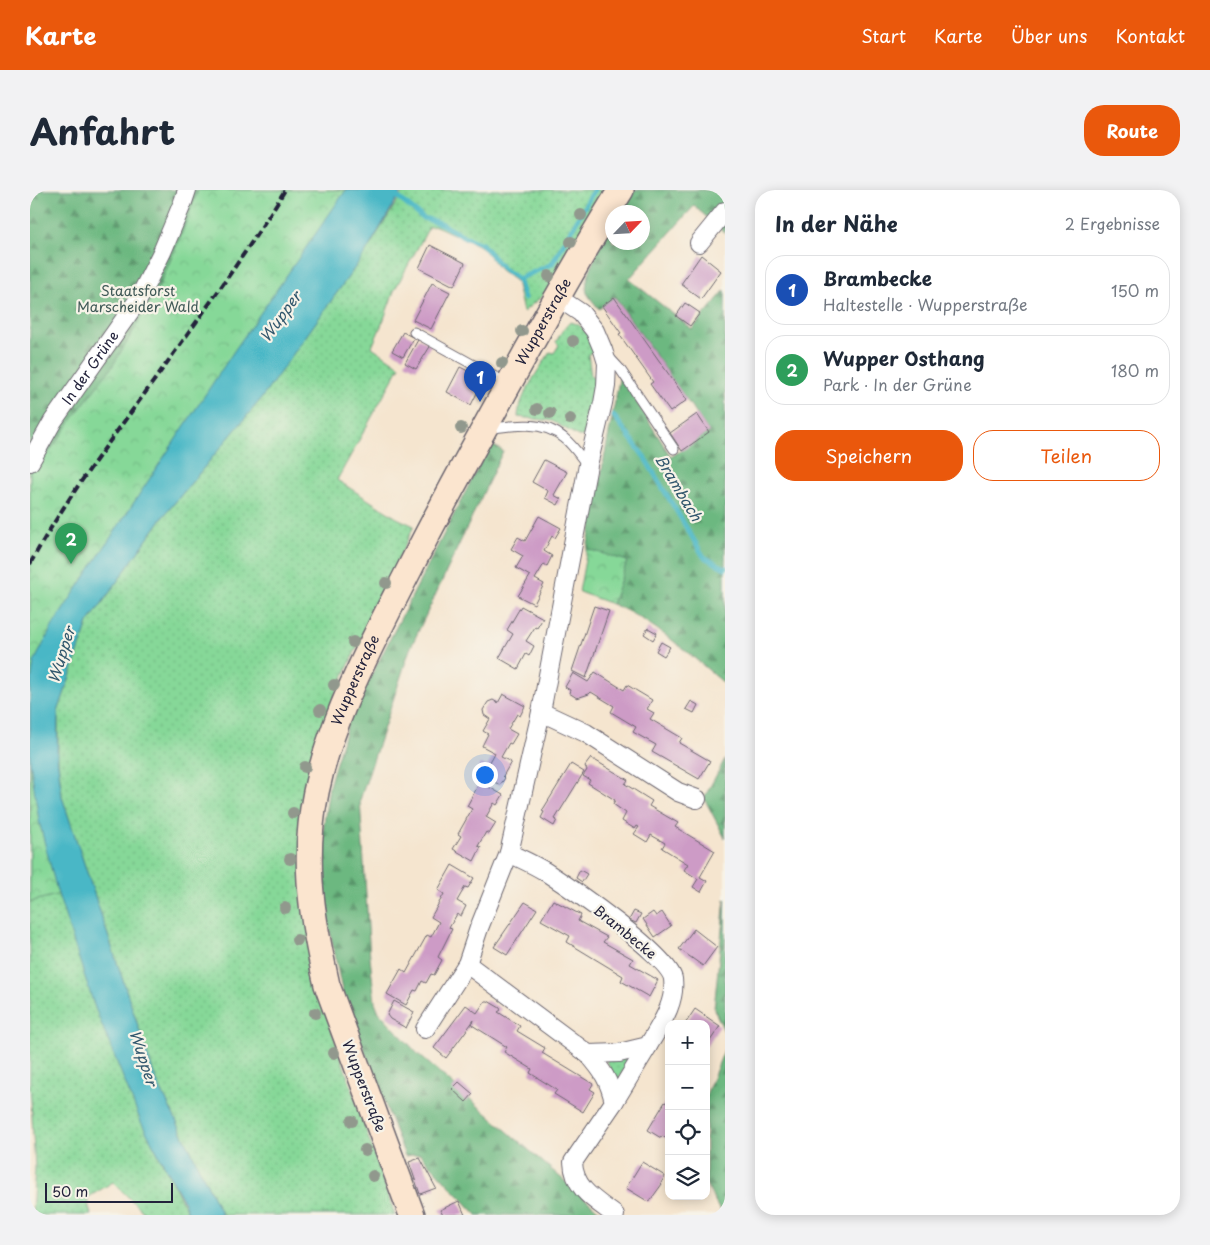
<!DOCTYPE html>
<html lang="de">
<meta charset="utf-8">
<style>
body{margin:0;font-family:"Playpen Sans",sans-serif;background:#f2f2f3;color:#1f2937}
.controls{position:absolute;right:15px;bottom:15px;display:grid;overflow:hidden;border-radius:10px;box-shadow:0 2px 12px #0003}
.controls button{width:45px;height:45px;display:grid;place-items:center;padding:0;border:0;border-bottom:1px solid #e0e1e3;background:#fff;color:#1f2937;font:25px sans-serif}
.compass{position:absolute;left:575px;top:15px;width:45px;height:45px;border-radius:50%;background:#fff;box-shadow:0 2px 12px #0003;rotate:65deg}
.scale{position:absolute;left:15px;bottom:12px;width:128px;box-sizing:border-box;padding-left:5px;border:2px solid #22223b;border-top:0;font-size:14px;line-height:18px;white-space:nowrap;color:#22223b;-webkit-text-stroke:4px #f7f3e8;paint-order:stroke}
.you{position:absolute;left:454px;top:584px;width:18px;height:18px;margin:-12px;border:4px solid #fff;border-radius:50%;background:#1a73e8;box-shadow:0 0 0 8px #1a73e833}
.badge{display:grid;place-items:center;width:32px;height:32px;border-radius:50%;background:#ea580c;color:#fff;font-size:16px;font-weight:700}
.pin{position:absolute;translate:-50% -41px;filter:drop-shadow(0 1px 2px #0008)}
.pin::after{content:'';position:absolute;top:26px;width:18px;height:15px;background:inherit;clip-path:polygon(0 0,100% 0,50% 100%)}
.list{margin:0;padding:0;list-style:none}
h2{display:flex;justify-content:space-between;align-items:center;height:65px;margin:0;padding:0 20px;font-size:21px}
h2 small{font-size:16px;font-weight:400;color:#747a83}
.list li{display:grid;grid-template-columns:32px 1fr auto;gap:15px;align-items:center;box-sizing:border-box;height:70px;margin:0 10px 10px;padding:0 10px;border:1px solid #e0e1e3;border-radius:20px}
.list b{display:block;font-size:19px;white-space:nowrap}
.list p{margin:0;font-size:16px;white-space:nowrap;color:#747a83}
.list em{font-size:16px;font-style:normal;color:#747a83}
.actions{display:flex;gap:10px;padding:15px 20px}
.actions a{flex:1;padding:11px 0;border:1px solid #ea580c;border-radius:20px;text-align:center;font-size:18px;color:#ea580c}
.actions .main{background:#ea580c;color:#fff}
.icon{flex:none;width:28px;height:28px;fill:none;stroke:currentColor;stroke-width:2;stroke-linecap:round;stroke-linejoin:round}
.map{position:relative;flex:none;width:695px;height:1025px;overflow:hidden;border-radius:20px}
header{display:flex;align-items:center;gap:30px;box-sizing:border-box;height:70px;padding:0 25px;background:#ea580c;color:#fff}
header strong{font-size:24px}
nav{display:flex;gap:28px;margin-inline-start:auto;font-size:18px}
.intro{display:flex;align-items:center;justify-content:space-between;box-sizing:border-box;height:120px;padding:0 30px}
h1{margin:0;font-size:35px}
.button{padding:12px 22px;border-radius:20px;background:#ea580c;color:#fff;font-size:18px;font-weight:700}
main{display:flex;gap:30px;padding:0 30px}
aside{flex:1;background:#fff;border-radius:20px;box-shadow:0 2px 12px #0003}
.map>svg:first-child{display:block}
.grass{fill:url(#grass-dots);stroke:#547d6a}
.forest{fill:url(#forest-firs);stroke:#476d5e}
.park{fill:url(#park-crowns);stroke:#547d6a}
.water{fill:#4ab7c6;stroke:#366c80}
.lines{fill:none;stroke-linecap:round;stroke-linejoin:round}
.stream{stroke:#4ab7c6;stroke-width:5}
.building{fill:#cd9bc6}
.lane-casing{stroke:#6c666f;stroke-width:11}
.street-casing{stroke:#6c666f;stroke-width:20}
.secondary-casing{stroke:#6c666f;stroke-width:28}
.lane{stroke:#fff;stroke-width:9}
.street{stroke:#fff;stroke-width:18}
.secondary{stroke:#fbe5cf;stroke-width:25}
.rail{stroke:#22223b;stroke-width:4;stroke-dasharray:8 4;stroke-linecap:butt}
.tree{fill:#91988d}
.labels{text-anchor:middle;stroke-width:4.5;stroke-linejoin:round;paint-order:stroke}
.park-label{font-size:14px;fill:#405957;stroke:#f7f3e8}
.street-label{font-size:14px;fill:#22223b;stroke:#f7f3e8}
.water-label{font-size:15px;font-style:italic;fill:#30566c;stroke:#f7f3e8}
</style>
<header>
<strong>Karte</strong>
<nav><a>Start</a><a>Karte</a><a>Über uns</a><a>Kontakt</a></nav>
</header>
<div class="intro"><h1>Anfahrt</h1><a class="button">Route</a></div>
<main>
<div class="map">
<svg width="695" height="1025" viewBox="0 0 695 1025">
<defs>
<pattern id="grass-dots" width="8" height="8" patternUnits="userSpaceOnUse" patternTransform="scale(1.25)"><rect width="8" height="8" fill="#86d898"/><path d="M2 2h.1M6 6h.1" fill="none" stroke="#73b984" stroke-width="1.8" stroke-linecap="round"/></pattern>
<pattern id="forest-firs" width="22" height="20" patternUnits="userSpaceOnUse" patternTransform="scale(1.25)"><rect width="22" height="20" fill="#6cb880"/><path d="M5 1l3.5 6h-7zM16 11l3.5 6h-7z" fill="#58956a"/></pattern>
<pattern id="park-crowns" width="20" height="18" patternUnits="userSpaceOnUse" patternTransform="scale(1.25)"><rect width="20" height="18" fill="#86d898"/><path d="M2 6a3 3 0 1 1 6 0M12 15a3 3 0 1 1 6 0" fill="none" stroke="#73b984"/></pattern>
</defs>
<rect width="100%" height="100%" fill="#f7f3e8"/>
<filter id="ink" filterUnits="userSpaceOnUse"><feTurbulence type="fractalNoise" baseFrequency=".02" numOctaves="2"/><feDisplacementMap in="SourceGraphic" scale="10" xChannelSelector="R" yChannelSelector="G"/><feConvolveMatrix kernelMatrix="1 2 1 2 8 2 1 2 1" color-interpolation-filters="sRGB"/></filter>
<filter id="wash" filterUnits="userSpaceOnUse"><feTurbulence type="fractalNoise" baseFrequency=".0096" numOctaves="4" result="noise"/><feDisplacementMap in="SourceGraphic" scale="20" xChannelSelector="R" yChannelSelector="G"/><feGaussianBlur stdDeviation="1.12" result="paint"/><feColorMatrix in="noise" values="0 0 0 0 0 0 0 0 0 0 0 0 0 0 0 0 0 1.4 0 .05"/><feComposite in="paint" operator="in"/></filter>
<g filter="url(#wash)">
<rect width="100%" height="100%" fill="#f5e5cf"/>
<!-- grass -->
<path class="grass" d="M374 0H576L526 95 493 122 486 91 470 80 452 57 406 36 399 37 364 101 354 129 342 157 370 176 307 290 367 328 384 336 301 513 280 591 290 806 365 1025H192L125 887 32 607 28 570V522L58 433 132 328 231 209 336 62Z
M540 132C555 134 560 148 565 161L558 164 561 186 570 188 557 246H548L522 231 488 227C489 206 509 180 520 162L524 163 529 155 526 152 532 141Z
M0 571 113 934 159 1025H116L83 992 57 1008 61 1025H2L5 978 0 892Z
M601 868 587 892 576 870Z"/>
<!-- forest -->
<path class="forest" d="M0 0H316L0 468Z
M602 0H695V43L664 16 599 89 662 139 695 100V494C662 466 622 430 582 414L597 371 557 359 590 185 641 267 679 242 585 107 569 119C565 114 560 108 557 103 552 89 575 46 582 34V52H612V22H589Z
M460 254 473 261 380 459 330 610 340 768 345 812 349 822 388 864 574 1025H447L390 964 375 966 313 805 297 727 293 685V641L299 596 319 529Z
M695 569V648L674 608Z
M695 709V843L684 819Z
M695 858V1025H692L676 994V905Z"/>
<!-- park -->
<path class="park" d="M168 0H345L57 410 15 520 45 700 0 712V259L20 261 46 224 82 177 128 99 150 48Z
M557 359 597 371 582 414 549 402Z"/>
<!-- water -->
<path class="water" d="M316 0H372L336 62 231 209 132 328 58 433 28 522 27 566 32 607 125 887 192 1025H159L153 1010 111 932 65 818 27 701 9 631 0 571V500L4 472 23 435 204 161Z"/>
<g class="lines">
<!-- stream -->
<path class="stream" d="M359 0 393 28 410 33 432 46 452 54 472 78 488 89 494 108
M488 89 522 74 564 0
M583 225 613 265 674 367 695 378"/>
</g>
<g id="blocks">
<!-- building -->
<path class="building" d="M400 55 435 73 424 96 389 78Z
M671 65 691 81 671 109 651 94Z
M402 93 420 102 401 139 383 130Z
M584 107 657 210 640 222 620 194 623 192 589 144 591 143 572 116Z
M655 113 670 123 660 136 646 126Z
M373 142 384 148 373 167 362 161Z
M389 148 401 155 386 179 375 173Z
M430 177 454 189 441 215 417 202Z
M667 224 679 242 652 261 640 243Z
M514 270 537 282 524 305 531 309 528 315 515 308 518 301 502 292Z
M509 326 531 338 525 348 522 346 514 361 522 366 517 376 514 374 505 389 514 394 504 414 488 406 500 386 486 378 493 366 481 359 488 347 495 351Z
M491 416 513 428 507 438 505 437 496 451 504 456 499 466 496 464 488 479 469 468 483 444 477 440Z
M564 416 579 421 556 488 542 481Z
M618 438 627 443 623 450 614 444Z
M631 452 640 457 634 466 626 461Z
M565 482 594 500 597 495 622 510 617 519 624 523 620 529 652 548 649 553 680 571 669 589 622 562 626 555 603 542 606 537 581 522 584 516 561 502 559 504 547 508 539 503 540 500 535 497 543 483 558 492Z
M473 504 495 516 490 526 487 524 478 539 487 544 481 554 479 553 471 567 481 572 473 586 475 588 470 595 446 582 451 574 457 577 465 563 452 556 458 544 453 541 460 529 454 525 453 520 458 512 463 510 468 513Z
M661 511 668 515 664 523 656 519Z
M561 568 598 590 595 594 622 611 619 616 648 633 645 637 685 661 670 687 677 691 671 702 663 697 668 689 654 680 658 674 632 658 635 653 621 645 617 652 604 644 609 637 607 636 605 639 592 631 596 623 583 614 585 610 558 593 560 590 553 586 557 580 555 576Z
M541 574 554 582 525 629 527 630 524 636 511 628 514 622 512 621Z
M450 592 473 605 467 615 464 613 456 627 466 633 459 644 456 642 448 656 451 657 444 671 423 659 431 646 428 644 442 619 437 616Z
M422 675 444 688 438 698 435 697 427 711 436 716 431 726 427 724 419 738 422 739 408 767 412 770 404 785 401 784 396 793 392 791 387 801 384 800 376 815 357 804 371 779 376 783 397 745 401 747 409 732 401 727 414 704 408 700Z
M550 680 557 684 552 692 546 688Z
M523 710 551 725 548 731 577 747 573 752 603 769 600 774 628 790 619 807 591 791 593 786 537 752 540 746 511 730Z
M495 712 507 719 477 765 464 757Z
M604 721 611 724 606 733 599 730Z
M623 722 626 726 632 722 641 736 625 747 613 729Z
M664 739 687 757 673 776 649 759Z
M364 811 384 822 376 838 360 829 357 825Z
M455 811H458L470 818 471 820 468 822 490 836 487 841 515 858 512 863 563 894 560 899 565 902 553 922 524 904 527 900 500 883 502 879 474 862 477 857 442 835 444 830 416 868 404 858 436 815 447 823Z
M665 819 690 836 676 857V834H655Z
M429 892 443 904 436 912 422 899Z
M635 912 639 914V950L632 946 631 948 618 940Z
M390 968 406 998 390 1004 379 972Z
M612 972 635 986 631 993 632 994 619 1012 596 998Z
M429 1011 435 1025H413L410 1020Z"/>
</g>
</g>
<g filter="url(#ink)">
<use href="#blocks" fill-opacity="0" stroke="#6c666f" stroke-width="1"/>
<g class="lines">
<defs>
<path id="lane" d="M384 142 478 194
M578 166 590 179 644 259
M458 239C484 235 513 230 534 248 543 255 550 266 557 275"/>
<g id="street">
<path d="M669 53 695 21"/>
<path id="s1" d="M0 272 23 231 108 110 132 62 153 12 157 0"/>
<path d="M511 522 556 543 648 602 667 609"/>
<path d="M437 774 558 864 589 863 618 856C630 835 646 814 643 789 640 766 539 697 516 682 505 675 491 669 479 663"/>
<path d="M395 839 437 774 449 738 479 663 511 522 558 275 573 213 576 196 577 173 573 160 565 141 551 123 527 107"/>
<path d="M558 864C573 881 579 890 584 912L543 972C544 999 565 1010 585 1025"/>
<path d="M584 912 618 856"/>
</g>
<g id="secondary">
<path id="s2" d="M382 1025 297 795C285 742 275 689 281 635 289 548 341 455 380 378 417 304 458 232 498 159 528 106 558 52 591 0"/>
</g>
</defs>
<!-- lane casing -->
<use href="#lane" class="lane-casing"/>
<!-- street casing -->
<use href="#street" class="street-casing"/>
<!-- secondary casing -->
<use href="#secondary" class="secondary-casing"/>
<!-- lane -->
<use href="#lane" class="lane"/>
<!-- street -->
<use href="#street" class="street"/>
<!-- secondary -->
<use href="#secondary" class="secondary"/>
<!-- rail -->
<path class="rail" d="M0 374C33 313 74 259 115 203 163 137 212 70 255 0"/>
</g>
<!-- trees -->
<g class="tree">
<circle cx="551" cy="25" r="6"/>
<circle cx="541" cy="52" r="6"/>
<circle cx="519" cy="86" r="6"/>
<circle cx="492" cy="141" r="6"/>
<circle cx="543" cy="151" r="6"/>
<circle cx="472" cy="173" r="6"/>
<circle cx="507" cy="219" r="6"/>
<circle cx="520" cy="223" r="6"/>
<circle cx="540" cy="229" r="6"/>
<circle cx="431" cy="238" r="6"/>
<circle cx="356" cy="393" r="6"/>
<circle cx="323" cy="452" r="6"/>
<circle cx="304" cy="495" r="6"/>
<circle cx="290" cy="520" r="6"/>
<circle cx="275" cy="577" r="6"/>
<circle cx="263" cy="623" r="6"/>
<circle cx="260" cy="669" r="6"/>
<circle cx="255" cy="718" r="6"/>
<circle cx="267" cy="750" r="6"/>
<circle cx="285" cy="823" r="6"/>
<circle cx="304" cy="863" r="6"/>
<circle cx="322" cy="931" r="6"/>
<circle cx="335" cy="960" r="6"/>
<circle cx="343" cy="986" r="6"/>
</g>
</g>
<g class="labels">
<!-- park labels -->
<g class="park-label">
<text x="108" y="106">Staatsforst<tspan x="108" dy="16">Marscheider Wald</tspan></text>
</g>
<!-- street labels -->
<g class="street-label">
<text dy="5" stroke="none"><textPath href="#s2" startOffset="964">Wupperstraße</textPath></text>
<text dy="5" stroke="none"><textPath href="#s1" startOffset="112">In der Grüne</textPath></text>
<text dy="5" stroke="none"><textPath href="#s2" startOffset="559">Wupperstraße</textPath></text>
<text transform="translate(595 742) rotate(39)" y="5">Brambecke</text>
<text transform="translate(334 896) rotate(69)" y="5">Wupperstraße</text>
</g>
<!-- water labels -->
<g class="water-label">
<text transform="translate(251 127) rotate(-54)" y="5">Wupper</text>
<text transform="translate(648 298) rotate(59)" y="5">Brambach</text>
<text transform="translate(32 465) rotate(-73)" y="5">Wupper</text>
<text transform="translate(113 868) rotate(72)" y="5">Wupper</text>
</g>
</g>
</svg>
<div class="controls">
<button>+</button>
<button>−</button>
<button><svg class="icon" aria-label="locate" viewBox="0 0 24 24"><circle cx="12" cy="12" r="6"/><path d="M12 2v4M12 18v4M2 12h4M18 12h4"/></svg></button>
<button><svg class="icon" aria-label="layers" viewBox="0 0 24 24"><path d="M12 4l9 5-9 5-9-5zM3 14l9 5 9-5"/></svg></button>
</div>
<svg class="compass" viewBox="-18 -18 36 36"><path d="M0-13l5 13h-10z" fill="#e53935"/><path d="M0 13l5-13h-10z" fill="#747a83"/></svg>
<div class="scale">50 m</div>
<div class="you"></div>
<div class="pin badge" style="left:450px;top:212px;background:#1a4fb4">1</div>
<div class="pin badge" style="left:41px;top:374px;background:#2e9e5b">2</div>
</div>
<aside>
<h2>In der Nähe<small>2 Ergebnisse</small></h2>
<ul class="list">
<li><span class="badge" style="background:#1a4fb4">1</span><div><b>Brambecke</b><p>Haltestelle · Wupperstraße</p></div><em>150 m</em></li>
<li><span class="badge" style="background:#2e9e5b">2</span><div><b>Wupper Osthang</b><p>Park · In der Grüne</p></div><em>180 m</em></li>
</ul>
<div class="actions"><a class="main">Speichern</a><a>Teilen</a></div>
</aside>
</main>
